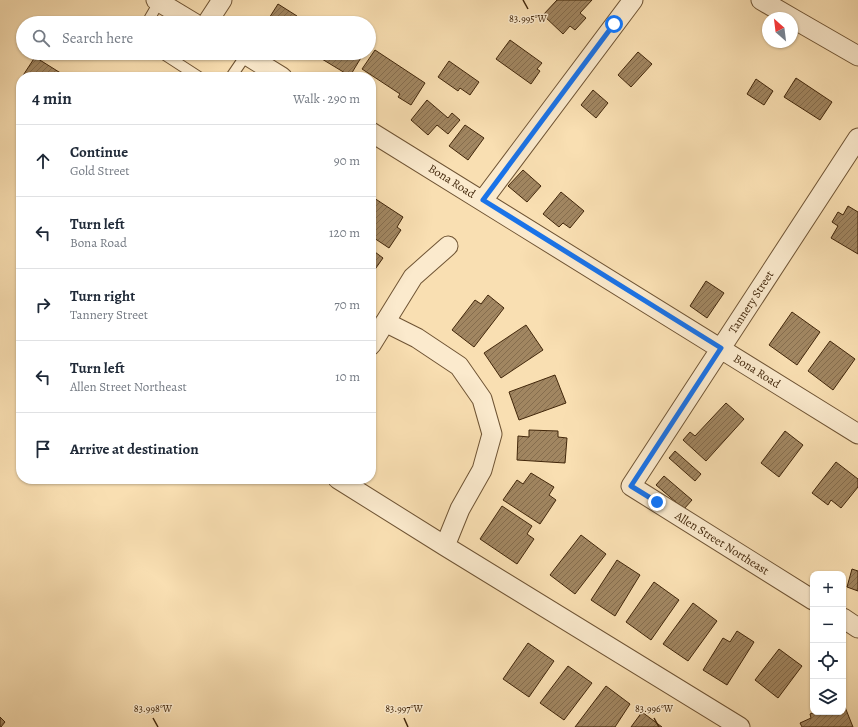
<!DOCTYPE html>
<meta charset="utf-8">
<style>
body{margin:0;font-family:Alegreya,serif;background:#f6f6f7;color:#1f2937}
.controls{position:absolute;right:12px;bottom:12px;display:grid;overflow:hidden;border-radius:8px;box-shadow:0 1px 3px #0004}
.controls button{width:36px;height:36px;display:grid;place-items:center;padding:0;border:0;border-bottom:1px solid #e0e1e3;background:#fff;color:#1f2937;font:20px sans-serif}
.compass{position:absolute;left:762px;top:12px;width:36px;height:36px;border-radius:50%;background:#fff;box-shadow:0 1px 3px #0004;rotate:332deg}
.stop{position:absolute;width:12px;height:12px;margin:-9px;border:3px solid #1a73e8;border-radius:50%;background:#fff}
.stop.end{background:#1a73e8;border-color:#fff;box-shadow:0 1px 4px #0008}
.list{margin:0;padding:0;list-style:none}
h2{display:flex;justify-content:space-between;align-items:center;height:52px;margin:0;padding:0 16px;font-size:17px}
h2 small{font-size:13px;font-weight:400;color:#747a83}
.list li{display:grid;grid-template-columns:26px 1fr auto;gap:12px;align-items:center;box-sizing:border-box;height:72px;padding:0 16px;border-top:1px solid #e0e1e3}
.list b{display:block;font-size:15px;white-space:nowrap}
.list p{margin:0;font-size:13px;white-space:nowrap;color:#747a83}
.list em{font-size:13px;font-style:normal;color:#747a83}
.icon{flex:none;width:22px;height:22px;fill:none;stroke:currentColor;stroke-width:2;stroke-linecap:round;stroke-linejoin:round}
.map{position:relative;flex:none;width:858px;height:727px;overflow:hidden}
.search{position:absolute;background:#fff;box-shadow:0 1px 3px #0004;left:16px;top:16px;width:360px;height:44px;display:flex;align-items:center;gap:10px;box-sizing:border-box;padding:0 14px;border-radius:22px;color:#747a83;font-size:15px}
.panel{position:absolute;background:#fff;box-shadow:0 1px 3px #0004;left:16px;top:72px;width:360px;height:412px;border-radius:16px}
.map>svg:first-child{display:block}
.building{fill:url(#building-hatch);stroke:#41260a}
.lines{fill:none;stroke-linecap:round;stroke-linejoin:round}
.lane-casing{stroke:#6f5434;stroke-width:12}
.street-casing{stroke:#6f5434;stroke-width:21}
.lane{stroke:#fbeacd;stroke-width:10}
.street{stroke:#fbeacd;stroke-width:19}
.route{stroke:#1a73e8;stroke-width:5}
.ticks{fill:none;stroke:#41260a;stroke-width:1.5}
.labels{text-anchor:middle;stroke-width:3;stroke-linejoin:round;paint-order:stroke}
.street-label{font-size:12px;fill:#41260a;stroke:#fbeacd}
.ticks-label{font-size:10px;text-anchor:middle;fill:#41260a;stroke:#fbeacd;stroke-width:3;stroke-linejoin:round;paint-order:stroke}
</style>
<div class="map">
<svg width="858" height="727" viewBox="0 0 858 727">
<defs>
<pattern id="building-hatch" width="6" height="6" patternUnits="userSpaceOnUse"><rect width="6" height="6" fill="#a18661"/><path d="M-1 1l2-2M0 6l6-6M5 7l2-2" fill="none" stroke="#856d4e"/></pattern>
</defs>
<rect width="100%" height="100%" fill="#f9dfb2"/>
<filter id="stains"><feTurbulence type="fractalNoise" baseFrequency=".005" numOctaves="4"/><feColorMatrix values="0 0 0 0 .2 0 0 0 0 .09 0 0 0 0 .02 0 0 0 .5 -.17"/></filter>
<radialGradient id="worn" r=".72"><stop offset=".6" stop-color="#630" stop-opacity="0"/><stop offset="1" stop-color="#630" stop-opacity=".3"/></radialGradient>
<!-- building -->
<path class="building" d="M557 0H592L580 13 586 18 575 30 570 26 563 34 543 15Z
M278 4 297 16 292 23H266Z
M510 40 542 63 537 69 540 71 531 84 496 59Z
M375 50 425 83 411 105 398 97 400 94 362 69Z
M638 52 652 64 631 87 618 75Z
M312 53H357L362 56 350 76Z
M35 57 67 77H22Z
M449 61 479 82 470 95 460 88 458 91 438 77Z
M796 78 832 102 820 120 784 97Z
M756 79 773 91 764 105 747 94Z
M593 90 608 103 596 118 581 105Z
M427 100 448 118 452 113 460 120 448 134 437 125 428 135 411 120Z
M465 125 484 138 468 160 449 146Z
M523 170 541 186 527 202 508 186Z
M561 192 584 211 570 228 563 223 559 227 543 214Z
M371 196 403 217 397 227 401 230 389 248 371 236Z
M848 206 858 212V254L831 238 838 226 832 222 838 212 843 215Z
M371 249 383 258 371 275Z
M706 281 724 293 707 318 690 306Z
M488 295 504 308 474 347 452 330 475 300 481 304Z
M792 312 820 332 797 365 769 345Z
M526 325 543 350 501 378 484 353Z
M830 341 855 359 833 390 808 371Z
M555 375 566 403 519 420 509 392Z
M726 403 744 419 706 461 683 440 690 432 695 436Z
M529 430 558 431V437L567 438 565 463 517 460 518 436 529 437Z
M785 431 803 445 779 477 761 463Z
M675 451 701 474 695 481 669 458Z
M836 462 858 479V487L841 508 831 500 828 505 812 493Z
M531 473 554 487 549 495 556 500 540 524 503 500 517 480 523 484Z
M664 476 692 500 684 509 656 485Z
M502 506 532 526 527 534 534 539 517 564 480 539Z
M581 535 606 554 575 594 550 575Z
M617 560 640 575 615 616 591 600Z
M852 569 858 571V591L847 587Z
M654 582 679 600 651 640 626 622Z
M693 603 717 621 688 661 663 644Z
M737 631 754 642 727 685 703 670 723 638 730 642Z
M528 643 554 661 529 697 503 679Z
M779 649 802 666 778 698 755 680Z
M568 666 592 683 564 720 540 703Z
M606 686 630 704 615 727H575Z
M843 702 853 727H802L800 723 811 718 810 714 815 712H843Z
M642 712 662 727H631Z
M0 717 5 722 1 727H0Z"/>
<g class="lines">
<defs>
<path id="lane" d="M147 23 159 2
M162 53 199 77
M231 77 246 55"/>
<path id="street" d="M156 0 194 23
M761 0 792 18
M792 18 858 56
M207 23 222 0
M243 53 282 77
M371 132 858 434
M483 200 633 0
M385 322 417 338 459 366 482 399 492 434 482 470 460 509 445 546
M371 345 413 277 448 246
M338 479 445 546 740 727
M813 600 631 486 858 138
M843 618 858 628"/>
</defs>
<!-- lane casing -->
<use href="#lane" class="lane-casing"/>
<!-- street casing -->
<use href="#street" class="street-casing"/>
<!-- lane -->
<use href="#lane" class="lane"/>
<!-- street -->
<use href="#street" class="street"/>
</g>
<g class="lines">
<!-- route -->
<path class="route" d="M614 24 483 200 721 348 631 486 657 502"/>
</g>
<!-- ticks -->
<path class="ticks" d="M523 0 528 9M153 718 158 727M404 718 408 727M654 718 659 727"/>
<g class="labels">
<!-- street labels -->
<g class="street-label">
<text transform="translate(452 181) rotate(32)" y="4">Bona Road</text>
<text transform="translate(751 302) rotate(-57)" y="4">Tannery Street</text>
<text transform="translate(757 371) rotate(32)" y="4">Bona Road</text>
<text transform="translate(722 543) rotate(32)" y="4">Allen Street Northeast</text>
</g>
</g>
<g class="ticks-label">
<text x="528" y="22">83.995°W</text>
<text x="153" y="712">83.998°W</text>
<text x="404" y="712">83.997°W</text>
<text x="654" y="712">83.996°W</text>
</g>
<rect width="100%" height="100%" filter="url(#stains)"/>
<rect width="100%" height="100%" fill="url(#worn)"/>
</svg>
<div class="controls">
<button>+</button>
<button>−</button>
<button><svg class="icon" aria-label="locate" viewBox="0 0 24 24"><circle cx="12" cy="12" r="6"/><path d="M12 2v4M12 18v4M2 12h4M18 12h4"/></svg></button>
<button><svg class="icon" aria-label="layers" viewBox="0 0 24 24"><path d="M12 4l9 5-9 5-9-5zM3 14l9 5 9-5"/></svg></button>
</div>
<svg class="compass" viewBox="-18 -18 36 36"><path d="M0-13l5 13h-10z" fill="#e53935"/><path d="M0 13l5-13h-10z" fill="#747a83"/></svg>
<div class="stop" style="left:614px;top:24px"></div>
<div class="stop end" style="left:657px;top:502px"></div>
<div class="search"><svg class="icon" aria-label="search" viewBox="0 0 24 24"><circle cx="10" cy="10" r="6"/><path d="M15 15l6 6"/></svg>Search here</div>
<section class="panel">
<h2>4 min<small>Walk · 290 m</small></h2>
<ul class="list">
<li><svg class="icon" aria-label="ahead" viewBox="0 0 24 24"><path d="M12 20V5M6 11l6-6 6 6"/></svg><div><b>Continue</b><p>Gold Street</p></div><em>90 m</em></li>
<li><svg class="icon" aria-label="left" viewBox="0 0 24 24"><path d="M17 20v-9H6M10 6l-5 5 5 5"/></svg><div><b>Turn left</b><p>Bona Road</p></div><em>120 m</em></li>
<li><svg class="icon" aria-label="right" viewBox="0 0 24 24"><path d="M7 20v-9h11M14 6l5 5-5 5"/></svg><div><b>Turn right</b><p>Tannery Street</p></div><em>70 m</em></li>
<li><svg class="icon" aria-label="left" viewBox="0 0 24 24"><path d="M17 20v-9H6M10 6l-5 5 5 5"/></svg><div><b>Turn left</b><p>Allen Street Northeast</p></div><em>10 m</em></li>
<li><svg class="icon" aria-label="arrive" viewBox="0 0 24 24"><path d="M6 21V4h12l-3 4 3 4H6"/></svg><div><b>Arrive at destination</b></div></li>
</ul>
</section>
</div>
